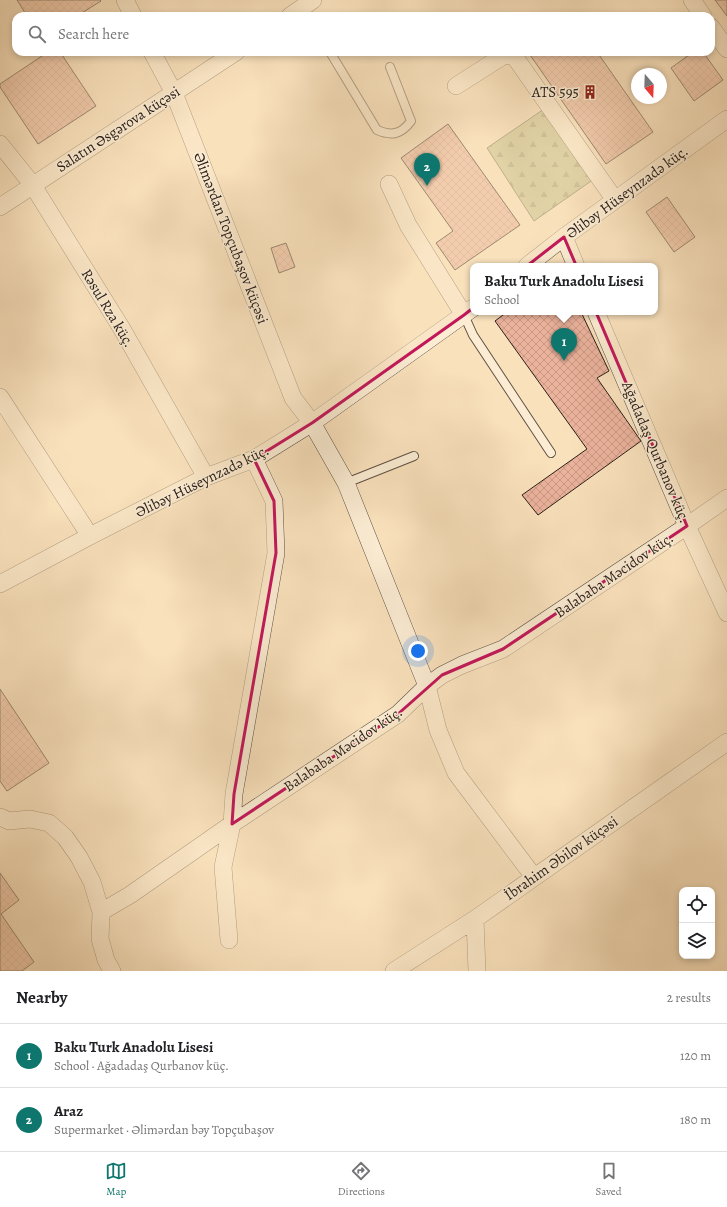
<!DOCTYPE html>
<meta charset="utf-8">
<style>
body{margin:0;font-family:Alegreya,serif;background:#f2f2f2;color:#202124}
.controls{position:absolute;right:12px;bottom:12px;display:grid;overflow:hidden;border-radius:8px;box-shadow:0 2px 6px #0003}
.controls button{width:36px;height:36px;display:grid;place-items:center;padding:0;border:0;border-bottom:1px solid #e0e0e0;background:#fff;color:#202124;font:20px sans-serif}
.compass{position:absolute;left:631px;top:68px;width:36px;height:36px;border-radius:50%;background:#fff;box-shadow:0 2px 6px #0003;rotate:161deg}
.you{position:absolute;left:418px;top:651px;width:14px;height:14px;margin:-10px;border:3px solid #fff;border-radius:50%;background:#1a73e8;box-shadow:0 0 0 6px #1a73e833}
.badge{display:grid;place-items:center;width:26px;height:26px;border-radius:50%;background:#0f766e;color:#fff;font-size:13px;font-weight:700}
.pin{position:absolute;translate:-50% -33px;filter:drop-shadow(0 1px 2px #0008)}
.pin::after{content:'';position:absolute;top:21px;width:14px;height:12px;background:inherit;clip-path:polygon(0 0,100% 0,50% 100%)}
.popup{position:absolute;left:470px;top:263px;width:188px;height:52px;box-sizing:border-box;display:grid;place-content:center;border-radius:8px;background:#fff;filter:drop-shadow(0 1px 3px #0005);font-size:13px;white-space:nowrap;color:#757577}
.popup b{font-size:15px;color:#202124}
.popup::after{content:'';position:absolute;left:50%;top:100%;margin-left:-8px;border:8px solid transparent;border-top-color:#fff}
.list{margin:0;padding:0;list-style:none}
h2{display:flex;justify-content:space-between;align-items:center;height:52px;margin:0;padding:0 16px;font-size:17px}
h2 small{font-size:13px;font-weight:400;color:#757577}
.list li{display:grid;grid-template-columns:26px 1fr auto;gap:12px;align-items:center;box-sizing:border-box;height:64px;padding:0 16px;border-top:1px solid #e0e0e0}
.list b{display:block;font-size:15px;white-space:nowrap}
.list p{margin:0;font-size:13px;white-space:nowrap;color:#757577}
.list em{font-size:13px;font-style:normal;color:#757577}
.icon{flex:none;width:22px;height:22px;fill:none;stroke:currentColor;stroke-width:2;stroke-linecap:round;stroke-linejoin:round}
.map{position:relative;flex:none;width:727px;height:971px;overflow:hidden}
.search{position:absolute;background:#fff;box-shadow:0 2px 6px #0003;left:12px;right:12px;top:12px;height:44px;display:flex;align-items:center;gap:10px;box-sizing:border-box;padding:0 14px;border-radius:12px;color:#757577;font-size:15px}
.sheet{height:180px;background:#fff}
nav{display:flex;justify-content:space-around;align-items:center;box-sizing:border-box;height:56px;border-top:1px solid #e0e0e0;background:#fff;font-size:11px;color:#757577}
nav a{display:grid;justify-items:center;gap:2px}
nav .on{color:#0f766e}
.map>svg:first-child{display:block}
.forest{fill:url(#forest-firs);stroke:#777054}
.building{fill:url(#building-cross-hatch);stroke:#2b201a}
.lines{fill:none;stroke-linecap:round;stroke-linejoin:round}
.lane-casing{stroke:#5e5042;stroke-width:10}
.street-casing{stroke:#5e5042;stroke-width:18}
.lane{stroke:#fbecd3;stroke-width:8}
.street{stroke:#fbecd3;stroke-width:17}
.marked{fill:none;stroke:#c2185b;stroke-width:3;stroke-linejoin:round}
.labels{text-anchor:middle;stroke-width:3;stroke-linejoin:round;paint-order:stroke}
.poi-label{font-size:15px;fill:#2b201a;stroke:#fbecd3;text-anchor:end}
.street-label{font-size:15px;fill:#2b201a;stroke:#fbecd3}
</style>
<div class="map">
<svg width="727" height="971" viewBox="0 0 727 971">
<defs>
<pattern id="forest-firs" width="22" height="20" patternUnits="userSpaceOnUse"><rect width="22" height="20" fill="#c3c18d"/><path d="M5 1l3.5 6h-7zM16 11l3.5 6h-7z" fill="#9f9c72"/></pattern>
<pattern id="building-cross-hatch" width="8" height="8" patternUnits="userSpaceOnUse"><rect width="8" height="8" fill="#ebb29c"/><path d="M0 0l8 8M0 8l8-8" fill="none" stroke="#ca9986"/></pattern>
</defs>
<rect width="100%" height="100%" fill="#f9e1bc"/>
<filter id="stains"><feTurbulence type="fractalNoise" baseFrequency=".005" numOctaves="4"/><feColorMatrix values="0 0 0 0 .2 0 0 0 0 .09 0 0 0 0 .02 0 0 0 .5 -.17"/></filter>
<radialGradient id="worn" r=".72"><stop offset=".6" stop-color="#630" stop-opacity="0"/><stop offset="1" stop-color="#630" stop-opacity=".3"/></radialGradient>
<!-- forest -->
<path class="forest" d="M544 109 594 179 534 221 487 148Z"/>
<!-- building -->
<path class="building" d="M17 0H100L101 1 77 16H27Z
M715 0H727V16Z
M48 52H60L96 106 38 144 0 87V84Z
M528 52H597L653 132 606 164Z
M693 52H703L723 80 694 101 671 68Z
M448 124 520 225 455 270 436 243 453 231 401 158Z
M667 197 695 237 674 252 646 212Z
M286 243 295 267 279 273 271 248Z
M507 312H581L609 371 597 378 641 441 538 515 522 495 587 449 495 321Z
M0 689 49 763 7 791 0 781Z
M0 873 19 900 1 914 34 962 22 971H0Z"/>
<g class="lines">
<defs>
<path id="lane" d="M330 52 377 130C391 136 401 135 411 121L390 67
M464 315 473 335 551 453
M346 483 414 456"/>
<path id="street" d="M125 0 133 16
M692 0 703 16
M290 16 313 0
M711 27 727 49
M152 52 174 93 293 398 312 423 346 483 427 686 438 730 456 773 534 877
M456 86 503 56 511 55 514 56 615 200
M0 144 32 184 122 329 206 477
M389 184 408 225 464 315
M0 207 236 52
M564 237 576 266
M527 266 564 237 727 119
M596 312 687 526 727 613
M0 397 90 536
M0 584 90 536 206 477 254 459 312 423 473 308
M0 817 9 821 30 819 49 823 65 837 79 857 92 882 101 912 100 939 106 960 112 971
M101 912 130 895 232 824 398 714 427 686 442 675 462 665 503 649 687 526 727 498
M475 919 477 971
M229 940 223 867 232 824 234 794 276 553 274 501 254 459
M394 971 475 919 727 742"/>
</defs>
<!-- lane casing -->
<use href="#lane" class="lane-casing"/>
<!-- street casing -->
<use href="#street" class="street-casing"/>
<!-- lane -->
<use href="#lane" class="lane"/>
<!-- street -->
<use href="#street" class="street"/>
</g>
<!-- marked area -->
<path d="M0 0H727V971H0ZM564 237 687 526 503 649 442 675 398 714 232 824 234 794 276 553 274 501 254 459 312 423 464 315Z" fill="#f9e1bc" fill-opacity=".55" fill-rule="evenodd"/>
<path class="marked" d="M564 237 687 526 503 649 442 675 398 714 232 824 234 794 276 553 274 501 254 459 312 423 464 315Z"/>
<!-- icons -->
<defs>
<symbol id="building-bare" viewBox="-9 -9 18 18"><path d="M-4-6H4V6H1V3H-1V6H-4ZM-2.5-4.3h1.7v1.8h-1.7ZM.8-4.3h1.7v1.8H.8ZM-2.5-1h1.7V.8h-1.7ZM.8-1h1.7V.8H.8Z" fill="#8f2418" stroke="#fbecd3" stroke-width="2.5" paint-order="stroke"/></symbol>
</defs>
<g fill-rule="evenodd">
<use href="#building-bare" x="580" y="82" width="20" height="20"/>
</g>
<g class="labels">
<!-- poi labels -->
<g class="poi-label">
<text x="579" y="97">ATS 595</text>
</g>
<!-- street labels -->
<g class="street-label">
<text transform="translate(118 129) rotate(-33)" y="5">Salatın Əsgərova küçəsi</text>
<text transform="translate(627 192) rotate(-36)" y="5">Əlibəy Hüseynzadə küç.</text>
<text transform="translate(231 238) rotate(69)" y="5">Əlimərdan Topçubaşov küçəsi</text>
<text transform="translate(108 308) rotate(59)" y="5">Rəsul Rza küç.</text>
<text transform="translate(656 452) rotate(67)" y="5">Ağadadaş Qurbanov küç.</text>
<text transform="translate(202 481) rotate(-26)" y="5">Əlibəy Hüseynzadə küç.</text>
<text transform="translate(614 575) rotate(-34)" y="5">Balababa Məcidov küç.</text>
<text transform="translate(343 749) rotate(-34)" y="5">Balababa Məcidov küç.</text>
<text transform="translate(561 858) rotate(-35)" y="5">İbrahim Əbilov küçəsi</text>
</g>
</g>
<rect width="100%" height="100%" filter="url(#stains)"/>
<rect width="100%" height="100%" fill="url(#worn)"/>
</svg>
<div class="controls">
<button><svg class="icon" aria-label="locate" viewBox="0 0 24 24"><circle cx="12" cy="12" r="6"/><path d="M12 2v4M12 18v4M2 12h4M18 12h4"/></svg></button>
<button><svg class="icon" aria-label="layers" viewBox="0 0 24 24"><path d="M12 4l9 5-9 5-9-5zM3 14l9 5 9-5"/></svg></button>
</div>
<svg class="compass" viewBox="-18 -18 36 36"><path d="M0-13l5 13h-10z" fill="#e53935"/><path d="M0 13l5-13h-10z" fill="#757577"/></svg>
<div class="you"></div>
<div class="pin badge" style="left:564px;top:361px">1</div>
<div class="popup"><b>Baku Turk Anadolu Lisesi</b>School</div>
<div class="pin badge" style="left:427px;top:186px">2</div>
<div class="search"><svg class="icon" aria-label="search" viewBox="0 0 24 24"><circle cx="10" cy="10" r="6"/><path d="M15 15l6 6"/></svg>Search here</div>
</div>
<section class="sheet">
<h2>Nearby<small>2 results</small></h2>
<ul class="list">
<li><span class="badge">1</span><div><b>Baku Turk Anadolu Lisesi</b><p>School · Ağadadaş Qurbanov küç.</p></div><em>120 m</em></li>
<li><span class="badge">2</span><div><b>Araz</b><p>Supermarket · Əlimərdan bəy Topçubaşov</p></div><em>180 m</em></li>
</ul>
</section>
<nav>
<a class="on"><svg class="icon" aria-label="map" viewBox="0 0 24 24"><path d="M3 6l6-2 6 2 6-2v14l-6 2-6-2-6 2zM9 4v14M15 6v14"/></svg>Map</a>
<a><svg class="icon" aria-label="directions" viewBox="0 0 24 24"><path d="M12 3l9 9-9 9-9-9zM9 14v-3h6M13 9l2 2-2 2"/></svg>Directions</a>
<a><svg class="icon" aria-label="saved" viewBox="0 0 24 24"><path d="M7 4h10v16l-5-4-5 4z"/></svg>Saved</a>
</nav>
